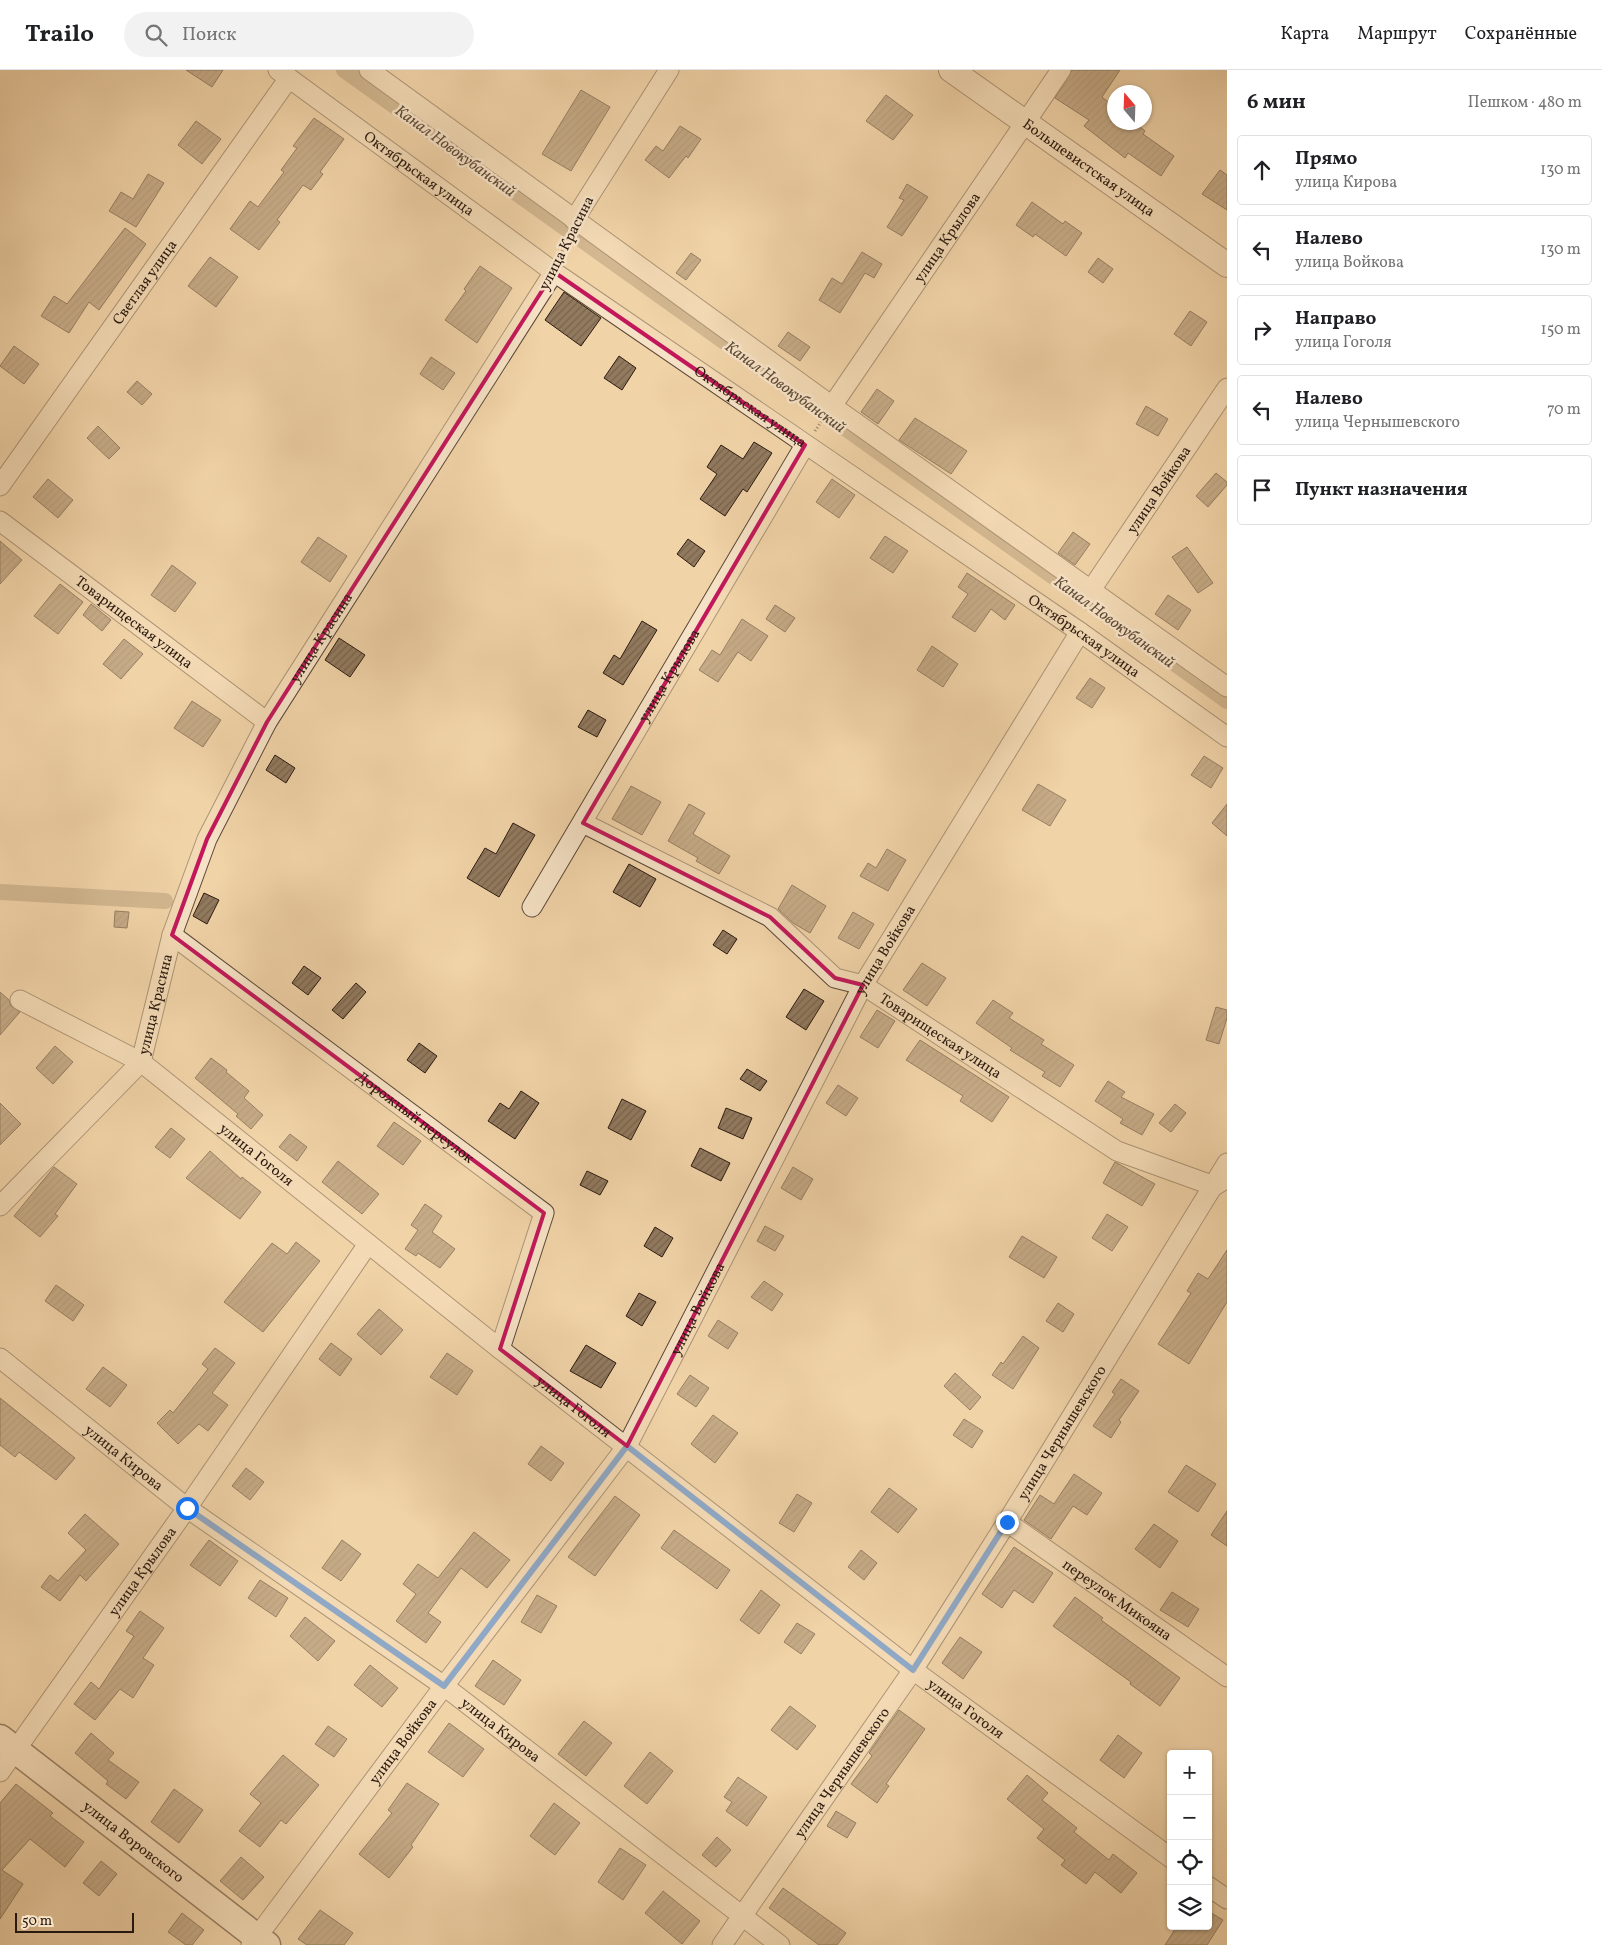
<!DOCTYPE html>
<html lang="ru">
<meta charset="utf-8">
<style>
body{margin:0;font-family:Vollkorn,serif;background:#f2f2f2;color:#202124}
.controls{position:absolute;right:15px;bottom:15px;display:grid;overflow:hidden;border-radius:5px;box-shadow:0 1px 4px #0004}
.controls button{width:45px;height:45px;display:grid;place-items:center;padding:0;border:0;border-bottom:1px solid #e0e0e0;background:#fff;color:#202124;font:25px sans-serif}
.compass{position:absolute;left:1107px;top:15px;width:45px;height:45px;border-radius:50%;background:#fff;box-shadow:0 1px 4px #0004;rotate:341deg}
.scale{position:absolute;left:15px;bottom:12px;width:119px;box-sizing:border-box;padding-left:5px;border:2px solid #2b1a10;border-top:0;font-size:14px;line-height:18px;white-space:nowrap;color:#2b1a10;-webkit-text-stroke:4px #f6e2c6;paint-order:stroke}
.stop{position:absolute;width:15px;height:15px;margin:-11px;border:4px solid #1a73e8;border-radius:50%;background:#fff}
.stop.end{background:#1a73e8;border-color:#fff;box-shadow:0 1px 5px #0008}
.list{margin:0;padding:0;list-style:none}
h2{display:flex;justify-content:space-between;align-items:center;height:65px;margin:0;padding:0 20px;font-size:21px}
h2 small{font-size:16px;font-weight:400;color:#757577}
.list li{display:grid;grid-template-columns:32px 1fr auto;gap:15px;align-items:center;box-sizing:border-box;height:70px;margin:0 10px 10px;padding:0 10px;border:1px solid #e0e0e0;border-radius:5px}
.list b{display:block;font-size:19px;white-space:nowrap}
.list p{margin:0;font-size:16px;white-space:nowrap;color:#757577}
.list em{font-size:16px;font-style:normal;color:#757577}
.icon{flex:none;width:28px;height:28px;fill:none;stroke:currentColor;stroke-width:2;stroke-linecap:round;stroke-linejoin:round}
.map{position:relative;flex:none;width:1227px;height:1875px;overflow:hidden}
header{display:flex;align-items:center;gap:30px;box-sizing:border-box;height:70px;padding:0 25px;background:#fff;border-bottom:1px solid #e0e0e0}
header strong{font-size:24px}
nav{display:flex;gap:28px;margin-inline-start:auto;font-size:18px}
.search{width:350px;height:45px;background:#f2f2f2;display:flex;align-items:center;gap:12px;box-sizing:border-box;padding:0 18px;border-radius:28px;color:#757577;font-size:19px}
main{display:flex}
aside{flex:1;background:#fff}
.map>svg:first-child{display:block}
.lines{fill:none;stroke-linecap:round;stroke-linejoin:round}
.canal{stroke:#ae9474;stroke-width:16}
.building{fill:url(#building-hatch);stroke:#2b1a10}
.minor-casing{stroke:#5c4836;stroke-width:21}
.tertiary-casing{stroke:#5c4836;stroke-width:26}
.secondary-casing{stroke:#2b1a10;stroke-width:29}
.path{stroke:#2b1a10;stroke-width:3;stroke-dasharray:1 2.5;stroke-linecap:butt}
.minor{stroke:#f6e2c6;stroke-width:19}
.tertiary{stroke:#f6e2c6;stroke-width:24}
.secondary{stroke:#f6e2c6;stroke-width:26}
.route{stroke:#1a73e8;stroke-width:6}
.marked{fill:none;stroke:#c2185b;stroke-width:4;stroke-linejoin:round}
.labels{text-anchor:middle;stroke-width:5;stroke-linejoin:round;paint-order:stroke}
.street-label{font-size:15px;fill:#2b1a10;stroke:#f6e2c6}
.water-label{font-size:16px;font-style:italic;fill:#5f4b38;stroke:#f6e2c6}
</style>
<header>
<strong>Trailo</strong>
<div class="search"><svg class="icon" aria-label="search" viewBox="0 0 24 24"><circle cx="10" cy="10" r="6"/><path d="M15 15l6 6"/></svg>Поиск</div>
<nav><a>Карта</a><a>Маршрут</a><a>Сохранённые</a></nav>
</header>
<main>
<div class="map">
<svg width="1227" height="1875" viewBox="0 0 1227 1875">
<defs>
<pattern id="building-hatch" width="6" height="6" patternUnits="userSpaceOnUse" patternTransform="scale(1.25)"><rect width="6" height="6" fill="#927a5f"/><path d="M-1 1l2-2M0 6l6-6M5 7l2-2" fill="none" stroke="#77634d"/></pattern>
</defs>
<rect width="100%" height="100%" fill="#f1d3a8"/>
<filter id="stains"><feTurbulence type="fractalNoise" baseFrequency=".004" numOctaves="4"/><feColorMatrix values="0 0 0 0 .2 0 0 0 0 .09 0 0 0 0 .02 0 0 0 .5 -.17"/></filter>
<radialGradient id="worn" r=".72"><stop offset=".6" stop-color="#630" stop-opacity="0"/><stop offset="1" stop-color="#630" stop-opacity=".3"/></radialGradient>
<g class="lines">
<!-- canal -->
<path class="canal" d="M344 0 1227 631
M0 822 165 831"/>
</g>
<!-- building -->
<path class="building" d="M186 0H223L212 17Z
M1072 0H1120L1102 27 1114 37V52H1134L1145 61 1143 64 1174 86 1161 106 1128 83 1125 88 1084 56 1089 50 1055 28Z
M581 20 610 37 571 101 542 84Z
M886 25 913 45 893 70 866 51Z
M314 48 344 69 320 102 323 104 311 120 303 115 277 150 280 152 259 180 230 159 250 131 258 137 284 102 281 100 297 78 293 76Z
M196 51 221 69 202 94 178 75Z
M680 56 701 69 688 88 686 86 669 108 645 90 656 76 663 81Z
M1220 100 1227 105V140L1202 124Z
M148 104 164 113 136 157 109 141 121 122 133 129Z
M907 114 928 127 902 166 887 157 904 130 899 128Z
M1032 132 1063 154 1065 151 1082 163 1066 186 1035 164 1033 167 1016 155Z
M125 158 146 174 99 240 89 232 69 263 41 246 54 226 67 234Z
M862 182 882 194 874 208 865 203 840 243 819 230 832 208 842 214Z
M691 183 701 190 686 210 676 203Z
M210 187 238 207 216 237 188 216Z
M1098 188 1113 199 1103 213 1088 202Z
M480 196 512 218 477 273 445 250 466 221 464 219Z
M564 222 601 248 581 276 545 250Z
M1190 241 1207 252 1191 276 1174 264Z
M788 262 810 277 800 291 778 276Z
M14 276 39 294 24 314 0 296Z
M619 286 636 298 622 320 604 308Z
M431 287 455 303 443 320 420 304Z
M137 311 152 324 142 335 127 322Z
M877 319 894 331 878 354 861 342Z
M1146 336 1168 349 1158 366 1136 354Z
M915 348 967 381 951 404 899 370Z
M98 356 120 378 109 389 87 368Z
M754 372 772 383 747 422 743 419 725 446 700 429 717 404 707 397 721 375 743 389Z
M1216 403 1227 412V415L1208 437 1196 426Z
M48 409 73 430 58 448 33 427Z
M832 409 855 425 839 448 816 432Z
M1073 462 1090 474 1075 495 1058 483Z
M885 466 908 481 893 503 870 488Z
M318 467 347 486 330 512 301 492Z
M688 469 705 481 694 497 677 484Z
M0 471 22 490 0 514Z
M1187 477 1213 513 1198 523 1172 487Z
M172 495 196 513 175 542 151 525Z
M967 503 1015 535 1005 550 991 539 975 562 952 547 968 524 958 517Z
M60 514 83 532 58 564 34 546Z
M1168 525 1191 540 1178 560 1155 544Z
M91 534 111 550 102 561 83 545Z
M775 535 795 548 785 562 766 549Z
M742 549 768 566 751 591 738 582 718 612 699 600 712 580 720 585Z
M642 551 657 560 623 615 603 603 614 585 620 589Z
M339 568 365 585 350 607 325 590Z
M124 569 143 584 121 609 103 594Z
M932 576 958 594 943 617 917 600Z
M1090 608 1105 618 1092 638 1076 628Z
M192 631 221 650 203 677 174 658Z
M588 640 606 650 597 667 578 657Z
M275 685 295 698 286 713 266 700Z
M1204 686 1223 698 1211 718 1191 705Z
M1038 714 1066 730 1050 756 1022 740Z
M631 716 661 732 642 765 612 749Z
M689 734 705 743 693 764 730 786 719 804 696 791 698 788 668 771Z
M1227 734V766L1212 753Z
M513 753 535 765 499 827 467 808 485 778 496 784Z
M887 779 906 790 888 821 860 806 868 793 876 798Z
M629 794 656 809 640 837 613 822Z
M792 815 826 836 810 863 793 853 778 839Z
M204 823 219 830 207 854 193 846Z
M115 841 129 842 127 858 114 857Z
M853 842 874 854 859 879 838 868Z
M723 860 737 869 727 884 713 875Z
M922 893 946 908 927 936 903 920Z
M304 896 321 908 308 925 292 913Z
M356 913 366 922 343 949 332 940Z
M804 919 824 931 806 960 786 947Z
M0 922 9 930 11 936 20 942 0 965Z
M993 930 1013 943 1009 948 1044 970 1041 974 1074 995 1060 1017 1042 1006 1045 1002 1010 980 1012 978 976 953Z
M1216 937 1227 940V948L1219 974 1206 970Z
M877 940 895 951 878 978 860 967Z
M920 970 1009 1027 992 1052 960 1031 963 1026 906 990Z
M419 973 437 986 425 1003 407 990Z
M55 976 73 992 53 1014 36 998Z
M211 988 227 1000 226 1002 249 1021 244 1028 263 1045 251 1059 236 1046 238 1044 195 1008Z
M747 999 767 1011 760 1021 740 1009Z
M1108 1011 1125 1022 1121 1027 1154 1044 1142 1065 1120 1053 1123 1049 1095 1031Z
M838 1015 858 1028 846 1046 826 1033Z
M521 1021 539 1033 515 1069 488 1051 500 1033 509 1039Z
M622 1029 646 1041 631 1070 608 1058Z
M0 1033 21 1054 0 1075Z
M1175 1034 1186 1043 1171 1062 1159 1053Z
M726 1038 752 1048 743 1069 718 1058Z
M394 1052 421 1071 403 1095 377 1076Z
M171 1058 185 1069 170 1088 155 1077Z
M290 1064 307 1077 297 1091 279 1077Z
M700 1078 730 1093 721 1111 691 1096Z
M210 1081 241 1109 242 1107 261 1122 240 1149 186 1108Z
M338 1091 379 1124 362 1144 322 1112Z
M1115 1092 1155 1114 1142 1136 1103 1113Z
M54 1097 77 1114 55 1144 58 1146 40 1167 14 1146Z
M793 1097 813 1109 801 1130 781 1118Z
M587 1101 608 1111 600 1125 580 1115Z
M425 1134 442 1146 432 1162 455 1179 440 1198 418 1183 416 1186 405 1179 418 1160 411 1155Z
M1107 1144 1128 1157 1112 1181 1092 1168Z
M765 1156 784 1166 775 1181 757 1171Z
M655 1157 673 1168 662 1187 644 1176Z
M1022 1166 1057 1187 1044 1208 1009 1187Z
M296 1172 320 1191 263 1262 224 1232 272 1173 287 1184Z
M1227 1180V1232L1189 1294 1158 1274 1191 1223 1187 1221 1198 1203 1208 1209Z
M764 1211 783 1224 772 1241 751 1227Z
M56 1215 84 1235 73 1251 45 1231Z
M639 1223 656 1232 642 1256 626 1246Z
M1058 1233 1074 1244 1063 1262 1046 1251Z
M379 1239 403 1260 381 1285 357 1264Z
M718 1250 738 1263 728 1279 708 1266Z
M1023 1266 1039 1278 1013 1319 992 1305 1001 1292 1003 1294Z
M331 1273 352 1289 340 1306 319 1289Z
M586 1275 616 1293 601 1318 570 1301Z
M215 1278 235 1293 212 1323 228 1335 208 1361 199 1354 178 1374 157 1353 170 1340 173 1343 208 1299 202 1294Z
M447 1283 473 1301 457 1325 430 1307Z
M103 1297 127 1315 110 1337 86 1319Z
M955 1303 981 1327 970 1340 944 1316Z
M690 1305 709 1318 696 1337 677 1324Z
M1121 1309 1139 1321 1119 1350 1121 1352 1111 1368 1093 1356 1115 1324 1112 1322Z
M0 1328 75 1388 56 1410 19 1382 15 1387 0 1375Z
M713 1345 738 1363 715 1393 691 1374Z
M964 1349 983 1361 972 1378 953 1365Z
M541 1376 564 1393 551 1411 528 1394Z
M1186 1395 1216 1414 1198 1442 1168 1422Z
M246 1398 264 1412 250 1430 232 1416Z
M1074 1404 1102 1423 1087 1445 1073 1436 1051 1469 1024 1450 1040 1425 1054 1434Z
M889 1418 917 1439 898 1463 871 1442Z
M797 1424 812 1433 794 1462 779 1453Z
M615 1426 640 1445 595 1506 568 1487Z
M1227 1441V1476L1211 1465Z
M85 1444 119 1474 86 1511 80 1505 60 1531 41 1517 50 1505 58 1511 86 1480 68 1463Z
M1154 1454 1178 1471 1160 1498 1135 1479Z
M674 1460 730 1500 717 1519 661 1478Z
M474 1462 510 1490 487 1518 461 1498 428 1543 441 1552 426 1573 396 1551 416 1524 403 1514 418 1494 438 1508Z
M209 1470 238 1491 220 1516 190 1495Z
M342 1470 361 1484 341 1511 322 1498Z
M1014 1477 1053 1503 1033 1533 1014 1520 1002 1538 982 1524Z
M861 1480 877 1493 864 1510 848 1497Z
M260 1510 288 1528 276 1547 248 1528Z
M761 1520 780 1535 759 1564 740 1550Z
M1172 1522 1199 1539 1188 1557 1160 1540Z
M537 1525 557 1536 541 1563 521 1552Z
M1075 1527 1103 1548 1101 1550 1180 1608 1160 1636 1130 1614 1131 1612 1053 1556Z
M140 1541 164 1558 143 1588 154 1595 133 1628 120 1619 95 1650 74 1634 91 1612 99 1619 134 1566 126 1561Z
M305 1547 335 1571 318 1591 290 1566Z
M797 1553 815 1564 801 1584 784 1572Z
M960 1567 982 1582 963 1609 942 1593Z
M493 1590 521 1610 504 1635 475 1616Z
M370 1595 398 1618 382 1637 354 1615Z
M790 1636 816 1656 797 1680 771 1660Z
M899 1640 925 1659 886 1714 889 1716 877 1733 851 1714 872 1686 869 1683Z
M584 1651 612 1673 586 1706 558 1684Z
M449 1653 484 1679 463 1707 428 1682Z
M328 1656 347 1669 334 1687 315 1674Z
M91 1663 114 1683 108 1690 139 1712 126 1729 106 1714 108 1711 75 1683Z
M1118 1665 1142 1683 1124 1708 1100 1690Z
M650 1682 673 1701 647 1734 624 1716Z
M283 1685 319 1715 286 1754 281 1750 260 1777 239 1761 261 1733 250 1724Z
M1027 1705 1048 1723 1042 1730 1077 1758 1074 1762 1109 1790 1113 1784 1137 1803 1121 1823 1095 1802 1086 1814 1061 1795 1065 1790 1037 1768 1044 1759 1007 1729Z
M738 1707 767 1727 747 1756 726 1741 732 1732 724 1727Z
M407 1713 439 1734 411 1775 413 1777 389 1808 359 1784 392 1743 388 1740Z
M16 1714 53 1743 50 1746 84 1772 65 1797 30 1769 2 1800 23 1814 0 1849V1733Z
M174 1719 203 1740 179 1773 151 1752Z
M554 1733 580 1753 555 1785 530 1766Z
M836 1741 856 1753 847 1768 827 1756Z
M717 1767 731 1780 716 1797 702 1785Z
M620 1778 646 1795 623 1830 598 1812Z
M241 1787 264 1807 243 1830 220 1811Z
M101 1791 117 1804 99 1826 83 1813Z
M783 1818 846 1863 837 1875H819L769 1838Z
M663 1821 700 1851 682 1874 645 1843Z
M320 1840 353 1863 344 1875H307L298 1869Z
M1208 1841 1223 1850 1207 1875H1165L1177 1856H1208Z
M182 1843 204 1860 192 1875H186L168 1862Z"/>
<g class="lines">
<defs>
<g id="minor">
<path id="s1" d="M278 0 554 202 1080 562 1227 667"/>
<path d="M369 0 832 336 1227 617"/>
<path d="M574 150 669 0"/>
<path id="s2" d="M832 336 1061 0"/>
<path id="s3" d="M0 416 289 8"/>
<path id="s4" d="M0 451 267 652"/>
<path id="s5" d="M1091 520 1227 318"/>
<path id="s6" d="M583 753 770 847 835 908 863 915 1117 1081 1214 1116 1224 1110"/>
<path id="s7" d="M532 837 805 375"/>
<path id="s8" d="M172 865 544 1143 500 1279"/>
<path id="s9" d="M20 930 141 992 500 1279 913 1600 1171 1788"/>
<path id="s10" d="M0 1136 141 992 172 865 207 769 267 652 554 202"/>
<path id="s11" d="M0 1288 187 1438 444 1616 780 1875"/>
<path id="s12" d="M1007 1452 1227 1607"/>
<path id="s13" d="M0 1702 187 1438 368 1174"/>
<path d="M1208 1816 1227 1829"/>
<path id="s14" d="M251 1875 444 1616 627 1376 863 915 1080 562"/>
<path id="s15" d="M722 1875 913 1600 1007 1452 1227 1093"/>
</g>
<g id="tertiary">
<path id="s16" d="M951 0 1227 195"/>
</g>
<g id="secondary">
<path id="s17" d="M0 1668 267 1875"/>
</g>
</defs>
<!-- minor casing -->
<use href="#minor" class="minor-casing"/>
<!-- tertiary casing -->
<use href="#tertiary" class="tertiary-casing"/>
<!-- secondary casing -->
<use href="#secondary" class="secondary-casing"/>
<!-- path -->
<path class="path" d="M560 188 568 165
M815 361 823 349"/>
<!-- minor -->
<use href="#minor" class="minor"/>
<!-- tertiary -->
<use href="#tertiary" class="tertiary"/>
<!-- secondary -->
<use href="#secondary" class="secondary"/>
</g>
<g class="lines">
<!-- route -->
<path class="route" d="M187 1438 444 1616 627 1376 913 1600 1007 1452"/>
</g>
<!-- marked area -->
<path d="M0 0H1227V1875H0ZM554 202 805 375 583 753 770 847 835 908 863 915 627 1376 500 1279 544 1143 172 865 207 769 267 652Z" fill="#f1d3a8" fill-opacity=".55" fill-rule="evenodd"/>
<path class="marked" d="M554 202 805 375 583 753 770 847 835 908 863 915 627 1376 500 1279 544 1143 172 865 207 769 267 652Z"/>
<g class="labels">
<!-- street labels -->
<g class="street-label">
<text dy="5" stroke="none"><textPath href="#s16" startOffset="169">Большевистская улица</textPath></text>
<text dy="5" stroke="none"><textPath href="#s1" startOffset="175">Октябрьская улица</textPath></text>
<text dy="5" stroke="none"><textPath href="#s2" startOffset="204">улица Крылова</textPath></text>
<text transform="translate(566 173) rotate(-63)" y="5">улица Красина</text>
<text dy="5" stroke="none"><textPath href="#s3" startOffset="250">Светлая улица</textPath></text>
<text dy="5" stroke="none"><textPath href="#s1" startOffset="580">Октябрьская улица</textPath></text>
<text dy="5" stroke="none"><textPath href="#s5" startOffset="121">улица Войкова</textPath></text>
<text dy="5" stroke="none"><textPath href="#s4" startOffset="168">Товарищеская улица</textPath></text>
<text dy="5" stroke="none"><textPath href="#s1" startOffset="985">Октябрьская улица</textPath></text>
<text dy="5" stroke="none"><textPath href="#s10" startOffset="666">улица Красина</textPath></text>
<text dy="5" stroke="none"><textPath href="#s7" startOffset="269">улица Крылова</textPath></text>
<text dy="5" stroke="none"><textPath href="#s14" startOffset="1184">улица Войкова</textPath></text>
<text dy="5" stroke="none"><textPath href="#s10" startOffset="261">улица Красина</textPath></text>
<text dy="5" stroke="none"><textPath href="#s6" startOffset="420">Товарищеская улица</textPath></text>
<text dy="5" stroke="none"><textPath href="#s8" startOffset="304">Дорожный переулок</textPath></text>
<text dy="5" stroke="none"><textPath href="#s9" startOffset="284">улица Гоголя</textPath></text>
<text dy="5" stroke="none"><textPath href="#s14" startOffset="779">улица Войкова</textPath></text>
<text dy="5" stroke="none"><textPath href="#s9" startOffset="689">улица Гоголя</textPath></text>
<text dy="5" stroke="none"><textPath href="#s15" startOffset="615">улица Чернышевского</textPath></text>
<text dy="5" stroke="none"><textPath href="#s11" startOffset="159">улица Кирова</textPath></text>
<text dy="5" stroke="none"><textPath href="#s13" startOffset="246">улица Крылова</textPath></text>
<text dy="5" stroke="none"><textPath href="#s12" startOffset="135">переулок Микояна</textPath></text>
<text dy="5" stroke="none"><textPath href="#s9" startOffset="1184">улица Гоголя</textPath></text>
<text dy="5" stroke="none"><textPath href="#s11" startOffset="624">улица Кирова</textPath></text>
<text dy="5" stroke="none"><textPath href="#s14" startOffset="254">улица Войкова</textPath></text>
<text dy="5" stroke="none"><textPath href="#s15" startOffset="210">улица Чернышевского</textPath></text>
<text dy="5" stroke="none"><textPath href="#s17" startOffset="169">улица Воровского</textPath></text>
</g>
<!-- water labels -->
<g class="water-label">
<text transform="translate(456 80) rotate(36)" y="6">Канал Новокубанский</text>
<text transform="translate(786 316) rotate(36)" y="6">Канал Новокубанский</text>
<text transform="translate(1115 551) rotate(36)" y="6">Канал Новокубанский</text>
</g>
</g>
<rect width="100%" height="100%" filter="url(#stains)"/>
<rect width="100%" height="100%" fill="url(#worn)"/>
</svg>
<div class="controls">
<button>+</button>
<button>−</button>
<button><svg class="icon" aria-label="locate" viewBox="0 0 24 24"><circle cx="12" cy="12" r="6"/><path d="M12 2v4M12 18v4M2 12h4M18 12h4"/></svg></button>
<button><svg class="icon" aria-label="layers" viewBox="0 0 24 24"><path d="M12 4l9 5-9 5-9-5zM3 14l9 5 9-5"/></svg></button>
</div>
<svg class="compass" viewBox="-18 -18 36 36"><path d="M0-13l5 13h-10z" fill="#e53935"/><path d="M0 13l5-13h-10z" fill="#757577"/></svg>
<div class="scale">50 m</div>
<div class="stop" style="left:187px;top:1438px"></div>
<div class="stop end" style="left:1007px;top:1452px"></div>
</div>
<aside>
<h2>6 мин<small>Пешком · 480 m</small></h2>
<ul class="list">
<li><svg class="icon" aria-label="ahead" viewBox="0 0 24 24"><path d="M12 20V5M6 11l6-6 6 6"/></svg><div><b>Прямо</b><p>улица Кирова</p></div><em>130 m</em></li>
<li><svg class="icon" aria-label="left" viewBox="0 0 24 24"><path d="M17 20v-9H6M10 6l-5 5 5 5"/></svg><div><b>Налево</b><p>улица Войкова</p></div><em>130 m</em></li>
<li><svg class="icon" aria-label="right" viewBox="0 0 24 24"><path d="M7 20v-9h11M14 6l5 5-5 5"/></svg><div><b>Направо</b><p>улица Гоголя</p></div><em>150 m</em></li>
<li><svg class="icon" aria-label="left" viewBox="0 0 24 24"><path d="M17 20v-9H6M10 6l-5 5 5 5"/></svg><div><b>Налево</b><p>улица Чернышевского</p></div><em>70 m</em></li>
<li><svg class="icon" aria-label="arrive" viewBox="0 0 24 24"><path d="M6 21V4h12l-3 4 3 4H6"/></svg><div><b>Пункт назначения</b></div></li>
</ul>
</aside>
</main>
